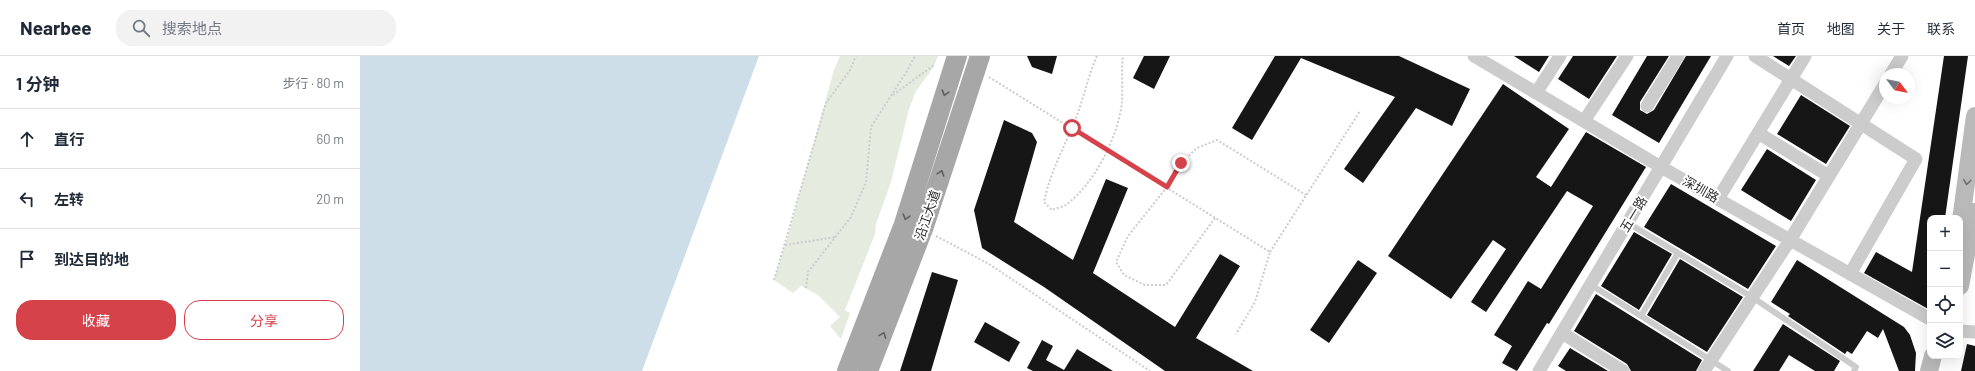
<!DOCTYPE html>
<html lang="zh">
<meta charset="utf-8">
<style>
body{margin:0;font-family:Barlow,"Noto Sans SC",sans-serif;background:#f2f2f3;color:#1f2937}
.controls{position:absolute;right:12px;bottom:12px;display:grid;overflow:hidden;border-radius:8px;box-shadow:0 4px 16px #0002}
.controls button{width:36px;height:36px;display:grid;place-items:center;padding:0;border:0;border-bottom:1px solid #e0e1e3;background:#fff;color:#1f2937;font:20px sans-serif}
.compass{position:absolute;left:1519px;top:12px;width:36px;height:36px;border-radius:50%;background:#fff;box-shadow:0 4px 16px #0002;rotate:122deg}
.stop{position:absolute;width:12px;height:12px;margin:-9px;border:3px solid #d6424a;border-radius:50%;background:#fff}
.stop.end{background:#d6424a;border-color:#fff;box-shadow:0 1px 4px #0008}
.list{margin:0;padding:0;list-style:none}
h2{display:flex;justify-content:space-between;align-items:center;height:52px;margin:0;padding:0 16px;font-size:17px}
h2 small{font-size:13px;font-weight:400;color:#747a83}
.list li{display:grid;grid-template-columns:26px 1fr auto;gap:12px;align-items:center;box-sizing:border-box;height:60px;padding:0 16px;border-top:1px solid #e0e1e3}
.list b{display:block;font-size:15px;white-space:nowrap}
.list em{font-size:13px;font-style:normal;color:#747a83}
.actions{display:flex;gap:8px;padding:12px 16px}
.actions a{flex:1;padding:9px 0;border:1px solid #d6424a;border-radius:16px;text-align:center;font-size:14px;color:#d6424a}
.actions .main{background:#d6424a;color:#fff}
.icon{flex:none;width:22px;height:22px;fill:none;stroke:currentColor;stroke-width:2;stroke-linecap:round;stroke-linejoin:round}
.map{position:relative;flex:none;width:1615px;height:315px;overflow:hidden}
header{display:flex;align-items:center;gap:24px;box-sizing:border-box;height:56px;padding:0 20px;background:#fff;border-bottom:1px solid #e0e1e3}
header strong{font-size:19px}
nav{display:flex;gap:22px;margin-inline-start:auto;font-size:14px}
.search{width:280px;height:36px;background:#f2f2f3;display:flex;align-items:center;gap:10px;box-sizing:border-box;padding:0 14px;border-radius:16px;color:#747a83;font-size:15px}
main{display:flex}
aside{flex:1;background:#fff}
.map>svg:first-child{display:block}
.green{fill:#e5ebdf}
.water{fill:#cddee9}
.building{fill:#161616}
.lines{fill:none;stroke-linecap:round;stroke-linejoin:round}
.path{stroke:#ccc;stroke-width:2;stroke-dasharray:2 2;stroke-linecap:butt}
.lane{stroke:#ccc;stroke-width:6}
.street{stroke:#ccc;stroke-width:13}
.secondary{stroke:#b9b9b9;stroke-width:18}
.primary{stroke:#a7a7a7;stroke-width:20}
.oneway{stroke:#5f5f5f}
.oneway2{stroke:#6d6d6d}
.route{stroke:#d6424a;stroke-width:5}
.labels{text-anchor:middle;stroke-width:4;stroke-linejoin:round;paint-order:stroke}
.street-label{font-size:13px;fill:#2f2f2f;stroke:#fff}
</style>
<header>
<strong>Nearbee</strong>
<div class="search"><svg class="icon" aria-label="search" viewBox="0 0 24 24"><circle cx="10" cy="10" r="6"/><path d="M15 15l6 6"/></svg>搜索地点</div>
<nav><a>首页</a><a>地图</a><a>关于</a><a>联系</a></nav>
</header>
<main>
<aside>
<h2>1 分钟<small>步行 · 80 m</small></h2>
<ul class="list">
<li><svg class="icon" aria-label="ahead" viewBox="0 0 24 24"><path d="M12 20V5M6 11l6-6 6 6"/></svg><div><b>直行</b></div><em>60 m</em></li>
<li><svg class="icon" aria-label="left" viewBox="0 0 24 24"><path d="M17 20v-9H6M10 6l-5 5 5 5"/></svg><div><b>左转</b></div><em>20 m</em></li>
<li><svg class="icon" aria-label="arrive" viewBox="0 0 24 24"><path d="M6 21V4h12l-3 4 3 4H6"/></svg><div><b>到达目的地</b></div></li>
</ul>
<div class="actions"><a class="main">收藏</a><a>分享</a></div>
</aside>
<div class="map">
<svg width="1615" height="315" viewBox="0 0 1615 315">
<rect width="100%" height="100%" fill="#fff"/>
<!-- green -->
<path class="green" d="M480 0H578L573 12 556 35 549 53 531 126 516 168 515 178 485 254 490 257 481 283 470 270 480 261 458 239 441 230 433 237 414 224 429 176 474 14Z"/>
<!-- water -->
<path class="water" d="M0 0H399L282 315H0Z"/>
<!-- building -->
<path class="building" d="M667 0H697L692 18 672 11Z
M784 0H810L794 33 773 22Z
M915 0H1039L1110 33 1092 70 1056 52 1003 127 984 113 1035 41 941 2 892 84 872 72Z
M1154 0H1189L1179 16Z
M1213 0H1257L1229 43 1198 23Z
M1287 0H1309L1280 46V54L1287 58 1294 54 1326 0H1351L1299 87 1252 59Z
M1413 0H1436L1429 10Z
M1584 0H1608L1585 162H1570V254L1504 217 1516 196 1552 216Z
M1143 28 1209 73 1176 121 1191 131 1226 76 1286 111 1189 268 1187 267 1157 315 1142 307 1152 290 1134 279 1168 225 1181 233 1233 150 1207 135 1126 256 1111 246 1146 193 1133 184 1091 243 1028 200Z
M1441 39 1490 70 1466 108 1417 78Z
M644 64 672 77 677 86 654 166 713 204 746 123 768 132 733 217 815 271 860 198 880 210 836 282 893 315H805L684 231 622 192 614 154Z
M1407 93 1456 124 1431 165 1381 134Z
M1311 128 1416 190 1388 233 1284 171Z
M1274 176 1312 198 1279 254 1241 230Z
M1320 203 1383 241 1347 296 1287 259Z
M998 204 1017 217 969 287 950 274Z
M1437 204 1544 271 1550 279 1556 297 1555 315H1539L1523 273 1518 282 1507 275 1492 298 1487 295 1485 298 1428 260 1430 258 1411 246Z
M572 216 598 224 571 315H540Z
M1236 238 1342 304 1336 315H1271L1267 308 1214 275Z
M625 266 660 286 649 306 614 286Z
M1423 268 1480 305 1474 315H1455L1429 299 1419 315H1393Z
M682 284 693 290 686 304 704 314 717 293 753 315H673L667 312Z
M1607 288 1615 290V315H1601Z
M1210 292 1248 315H1206L1198 310Z"/>
<g class="lines">
<!-- path -->
<path class="path" d="M737 0C728 20 724 41 716 62 705 90 690 116 684 146L692 154C696 152 702 151 706 149 735 127 758 81 762 46 763 31 761 15 763 0
M629 21 910 196 895 246 876 278
M533 39 574 9
M855 162 806 229H785L764 219 756 206 768 180 807 131 821 107 837 92 857 84 946 139
M576 180 629 208 790 315
M425 189 476 181
M910 196 1000 55
M414 224 466 47 490 14 496 0
M446 232 448 216 491 161 506 126 511 71 547 15 555 0"/>
<!-- lane -->
<path class="lane" d="M1268 167 1392 241 1496 311 1494 315
M1318 197 1281 260 1368 315
M1231 229 1281 260"/>
<!-- street -->
<path class="street" d="M1114 0 1301 111 1570 263
M1395 0 1556 103 1490 218
M1531 18 1542 0
M1176 37 1200 0
M1287 50 1318 0
M1224 65 1267 0
M1398 77 1469 120
M1358 143 1445 0
M1600 275 1615 276
M1202 277 1263 315
M1179 315 1367 0
M1344 315 1430 184 1525 28"/>
<!-- secondary -->
<path class="secondary" d="M1600 172 1615 60
M1600 230 1614 156
M1569 315 1573 300"/>
<!-- primary -->
<path class="primary" d="M487 315 544 168 597 0
M508 315 563 173 620 0"/>
</g>
<!-- one-way arrows -->
<defs><path id="oneway-chevron" d="M-2-3.5L2.5 0L-2 3.5" fill="none" stroke-width="1.6" stroke-linecap="round" stroke-linejoin="round"/></defs>
<g class="oneway">
<use href="#oneway-chevron" transform="translate(585 37) rotate(107)"/>
<use href="#oneway-chevron" transform="translate(581 117) rotate(-72)"/>
<use href="#oneway-chevron" transform="translate(546 161) rotate(107)"/>
<use href="#oneway-chevron" transform="translate(523 279) rotate(-69)"/>
</g>
<use class="oneway2" href="#oneway-chevron" transform="translate(1607 126) rotate(97)"/>
<g class="lines">
<!-- route -->
<path class="route" d="M712 72 807 131 821 107"/>
</g>
<g class="labels">
<!-- street labels -->
<g class="street-label">
<text transform="translate(1341 133) rotate(30)" y="5">深圳路</text>
<text transform="translate(1273 158) rotate(-59)" y="5">五一路</text>
<text transform="translate(567 159) rotate(-71)" y="5">沿江大道</text>
</g>
</g>
</svg>
<div class="controls">
<button>+</button>
<button>−</button>
<button><svg class="icon" aria-label="locate" viewBox="0 0 24 24"><circle cx="12" cy="12" r="6"/><path d="M12 2v4M12 18v4M2 12h4M18 12h4"/></svg></button>
<button><svg class="icon" aria-label="layers" viewBox="0 0 24 24"><path d="M12 4l9 5-9 5-9-5zM3 14l9 5 9-5"/></svg></button>
</div>
<svg class="compass" viewBox="-18 -18 36 36"><path d="M0-13l5 13h-10z" fill="#e53935"/><path d="M0 13l5-13h-10z" fill="#747a83"/></svg>
<div class="stop" style="left:712px;top:72px"></div>
<div class="stop end" style="left:821px;top:107px"></div>
</div>
</main>
